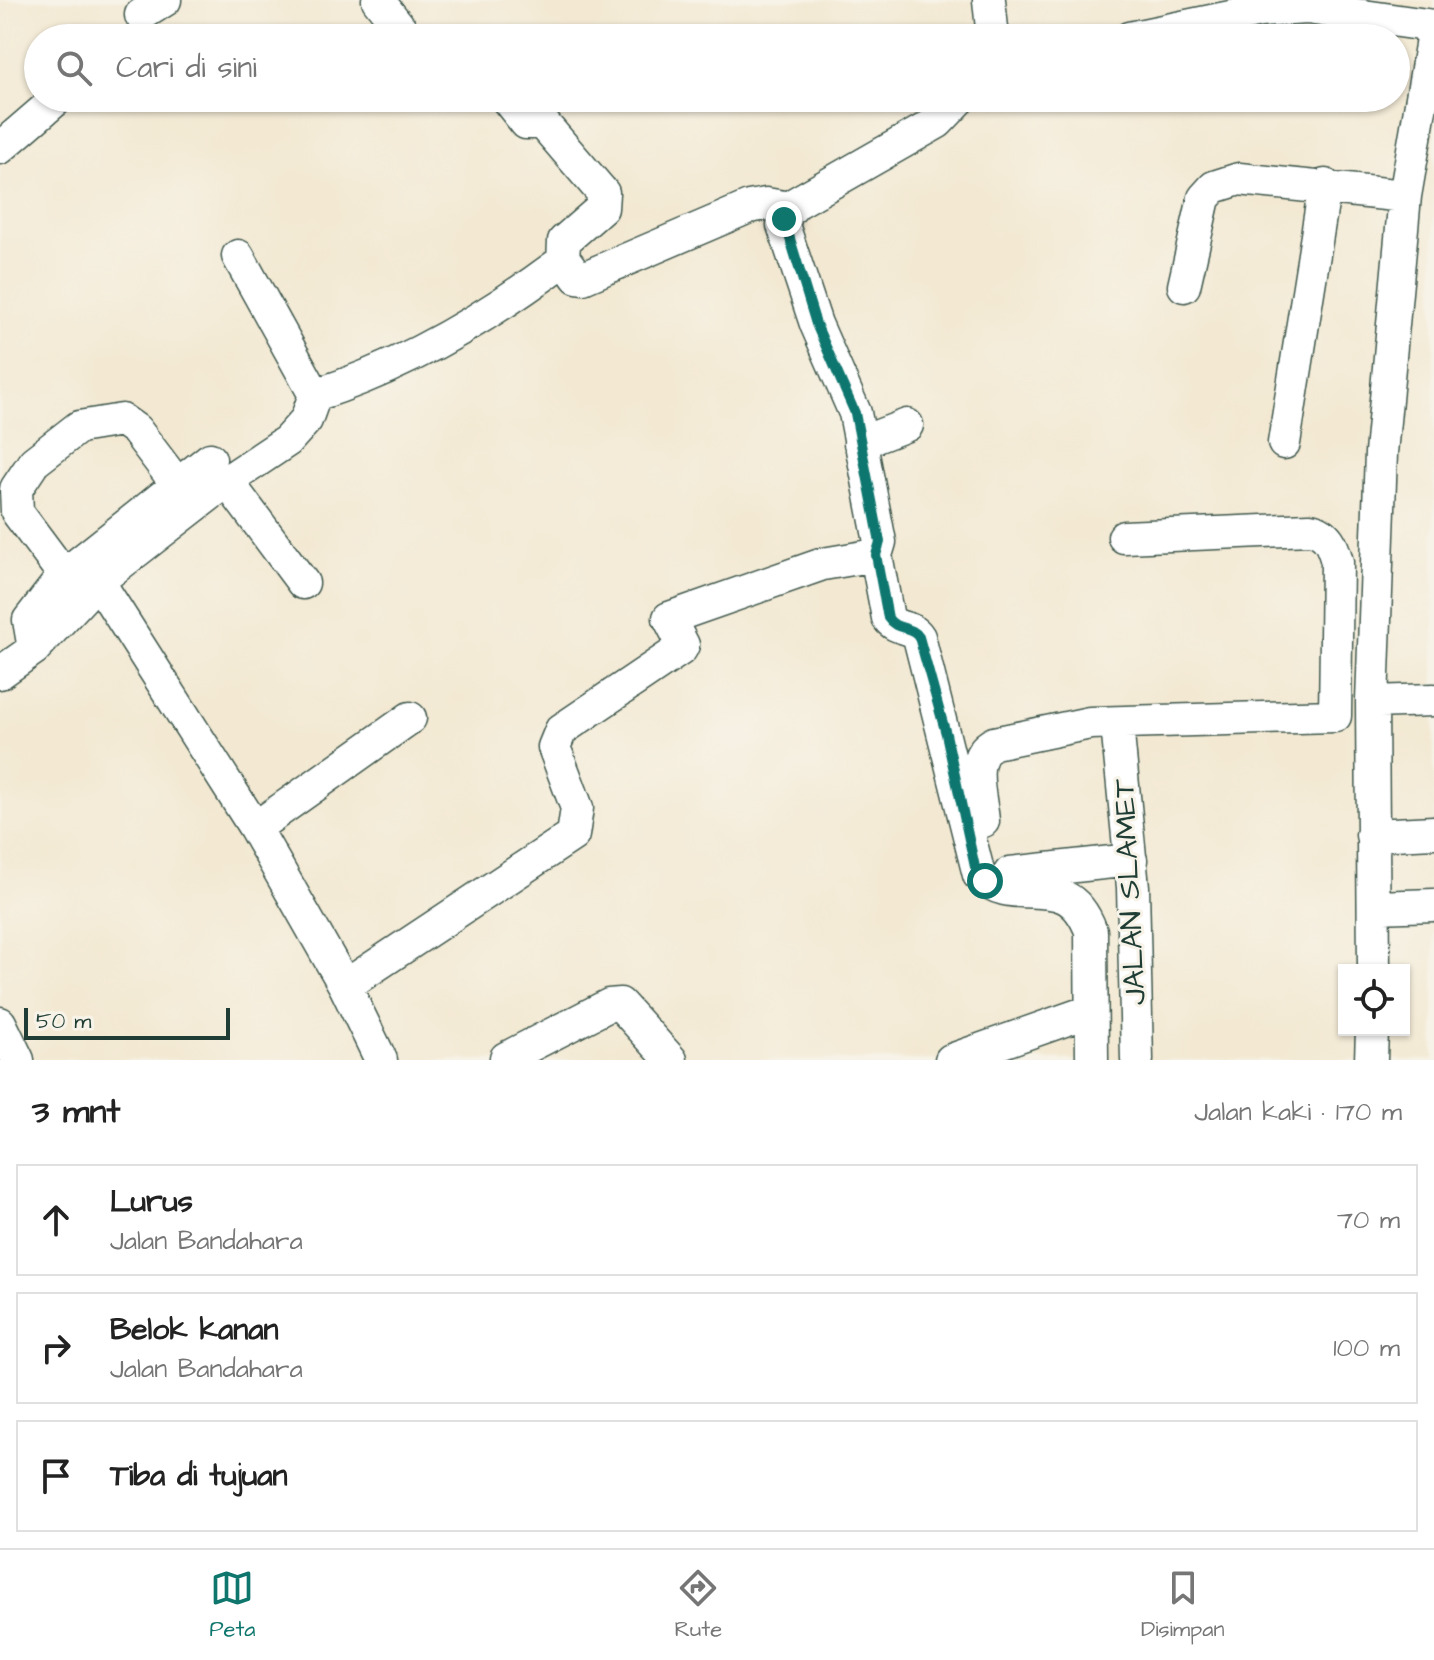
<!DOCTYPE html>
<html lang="id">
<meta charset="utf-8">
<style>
body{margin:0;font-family:"Architects Daughter",sans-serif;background:#f2f2f2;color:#222}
.controls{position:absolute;right:24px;bottom:24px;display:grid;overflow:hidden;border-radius:0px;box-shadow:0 2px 6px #0004}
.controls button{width:72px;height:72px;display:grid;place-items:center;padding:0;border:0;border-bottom:2px solid #e0e0e0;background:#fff;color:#222;font:40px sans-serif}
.scale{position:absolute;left:24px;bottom:20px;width:206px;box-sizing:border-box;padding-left:8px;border:4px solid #1f3d34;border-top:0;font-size:22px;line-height:28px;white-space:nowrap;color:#1f3d34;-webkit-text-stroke:6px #f7f3e8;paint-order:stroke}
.stop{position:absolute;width:24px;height:24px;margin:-18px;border:6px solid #0f766e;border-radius:50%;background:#fff}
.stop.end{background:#0f766e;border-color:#fff;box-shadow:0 2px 8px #0008}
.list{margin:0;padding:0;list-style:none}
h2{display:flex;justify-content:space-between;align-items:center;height:104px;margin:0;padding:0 32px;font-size:34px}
h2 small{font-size:26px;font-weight:400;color:#767676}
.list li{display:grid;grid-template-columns:52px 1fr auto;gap:24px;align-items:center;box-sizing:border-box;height:112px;margin:0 16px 16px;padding:0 16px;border:2px solid #e0e0e0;border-radius:0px}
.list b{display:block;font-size:30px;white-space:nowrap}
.list p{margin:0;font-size:26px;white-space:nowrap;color:#767676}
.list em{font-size:26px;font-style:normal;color:#767676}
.icon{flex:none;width:44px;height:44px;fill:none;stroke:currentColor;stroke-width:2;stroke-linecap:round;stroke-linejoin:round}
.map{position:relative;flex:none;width:1434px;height:1060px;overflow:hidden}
.search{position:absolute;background:#fff;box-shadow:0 2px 6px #0004;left:24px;right:24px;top:24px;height:88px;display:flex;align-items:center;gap:20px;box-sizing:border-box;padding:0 28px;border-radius:44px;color:#767676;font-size:30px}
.sheet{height:488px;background:#fff}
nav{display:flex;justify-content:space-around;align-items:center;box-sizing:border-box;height:112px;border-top:2px solid #e0e0e0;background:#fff;font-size:22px;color:#767676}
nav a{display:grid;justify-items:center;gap:4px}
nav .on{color:#0f766e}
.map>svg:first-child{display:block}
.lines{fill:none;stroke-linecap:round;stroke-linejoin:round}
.minor-casing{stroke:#3f574c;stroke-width:35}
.minor{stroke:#fff;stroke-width:32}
.route{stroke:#0f766e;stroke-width:10}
.labels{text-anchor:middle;stroke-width:6;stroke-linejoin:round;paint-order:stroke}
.street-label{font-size:30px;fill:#1f3d34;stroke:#f7f3e8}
</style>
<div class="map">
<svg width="1434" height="1060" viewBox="0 0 1434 1060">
<rect width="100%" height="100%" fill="#f7f3e8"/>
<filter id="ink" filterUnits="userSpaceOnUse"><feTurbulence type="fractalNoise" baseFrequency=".0125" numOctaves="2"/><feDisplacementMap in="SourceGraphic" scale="16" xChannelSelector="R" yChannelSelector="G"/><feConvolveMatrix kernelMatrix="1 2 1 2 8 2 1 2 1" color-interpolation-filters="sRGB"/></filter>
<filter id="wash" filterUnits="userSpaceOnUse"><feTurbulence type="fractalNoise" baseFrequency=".006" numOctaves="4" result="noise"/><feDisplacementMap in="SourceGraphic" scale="32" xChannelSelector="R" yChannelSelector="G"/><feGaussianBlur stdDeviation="1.8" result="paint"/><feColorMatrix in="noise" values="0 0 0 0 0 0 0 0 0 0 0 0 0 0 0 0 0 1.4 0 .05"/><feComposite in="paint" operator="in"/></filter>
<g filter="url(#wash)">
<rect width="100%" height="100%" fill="#f3e9d3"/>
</g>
<g filter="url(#ink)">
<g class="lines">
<defs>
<path id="minor" d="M378 0 408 38
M989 0 993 38
M141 15 165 0
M1129 38 1260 11 1307 8 1434 26
M506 98 526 123H543L603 193 602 208 564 241 563 263
M961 98 938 122 796 203 787 213 783 225 816 324 855 413 880 542 876 555 888 618C897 631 912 625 919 637L979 875C1017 912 1066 864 1091 931L1092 1060
M0 148 58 98
M1184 286 1204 198 1214 187 1239 179 1405 196
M315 395C404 367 485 319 560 263L568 264 577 277 583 278 749 207 766 204 790 208
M860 443 907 425
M1284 443 1325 185
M227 481 303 583
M64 575 17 512 16 489 34 462 79 427 122 420 136 430 177 484
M98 581 255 828 410 718
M34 649 29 620 64 575 210 459
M0 673 34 649 98 581 227 481 287 441 306 420 315 395 238 256
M1372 702 1434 700
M1117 725 1133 887 1137 1060
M983 821C981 796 967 756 994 743L1090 723 1335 716 1337 562C1333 546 1328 532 1310 529L1124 537
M255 828 345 986 573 835 577 808 554 747 561 730 681 649 683 645 669 618 823 564 876 555
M1372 835 1434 832
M1010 873 1131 860
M1376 907 1434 905
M1374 970 1372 702 1381 453 1405 196 1434 28
M345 986 381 1060
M0 1023 18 1060
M506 1058 609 1005 620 1004 671 1060
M951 1060 1090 1011
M1371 1060 1372 1030"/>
</defs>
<!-- minor casing -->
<use href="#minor" class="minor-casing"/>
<!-- minor -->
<use href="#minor" class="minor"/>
</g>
</g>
<g class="lines" filter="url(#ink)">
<!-- route -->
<path class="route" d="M784 219 816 324 855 413 880 542 876 555 888 618C896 631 912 625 919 637L946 734 975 867 985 881"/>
</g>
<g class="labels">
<!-- street labels -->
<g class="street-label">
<text transform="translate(1129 892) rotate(-93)" y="10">JALAN SLAMET</text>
</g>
</g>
</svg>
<div class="controls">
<button><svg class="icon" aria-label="locate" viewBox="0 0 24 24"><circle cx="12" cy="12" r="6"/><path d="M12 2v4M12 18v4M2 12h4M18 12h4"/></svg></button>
</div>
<div class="scale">50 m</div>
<div class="stop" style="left:985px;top:881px"></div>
<div class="stop end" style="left:784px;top:219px"></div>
<div class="search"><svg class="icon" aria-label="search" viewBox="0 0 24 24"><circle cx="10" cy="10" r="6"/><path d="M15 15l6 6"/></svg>Cari di sini</div>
</div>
<section class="sheet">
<h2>3 mnt<small>Jalan kaki · 170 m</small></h2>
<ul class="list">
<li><svg class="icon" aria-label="ahead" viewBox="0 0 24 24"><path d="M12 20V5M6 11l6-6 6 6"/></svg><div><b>Lurus</b><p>Jalan Bandahara</p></div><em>70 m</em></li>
<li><svg class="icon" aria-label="right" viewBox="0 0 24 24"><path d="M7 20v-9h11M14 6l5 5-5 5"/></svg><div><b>Belok kanan</b><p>Jalan Bandahara</p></div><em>100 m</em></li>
<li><svg class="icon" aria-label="arrive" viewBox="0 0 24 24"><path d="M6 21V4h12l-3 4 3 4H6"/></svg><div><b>Tiba di tujuan</b></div></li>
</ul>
</section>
<nav>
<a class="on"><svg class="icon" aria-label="map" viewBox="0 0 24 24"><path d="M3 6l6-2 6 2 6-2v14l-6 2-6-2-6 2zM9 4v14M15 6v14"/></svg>Peta</a>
<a><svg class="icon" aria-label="directions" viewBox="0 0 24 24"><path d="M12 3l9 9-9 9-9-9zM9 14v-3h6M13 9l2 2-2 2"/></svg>Rute</a>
<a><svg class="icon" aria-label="saved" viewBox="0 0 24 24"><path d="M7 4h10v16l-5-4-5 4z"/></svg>Disimpan</a>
</nav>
